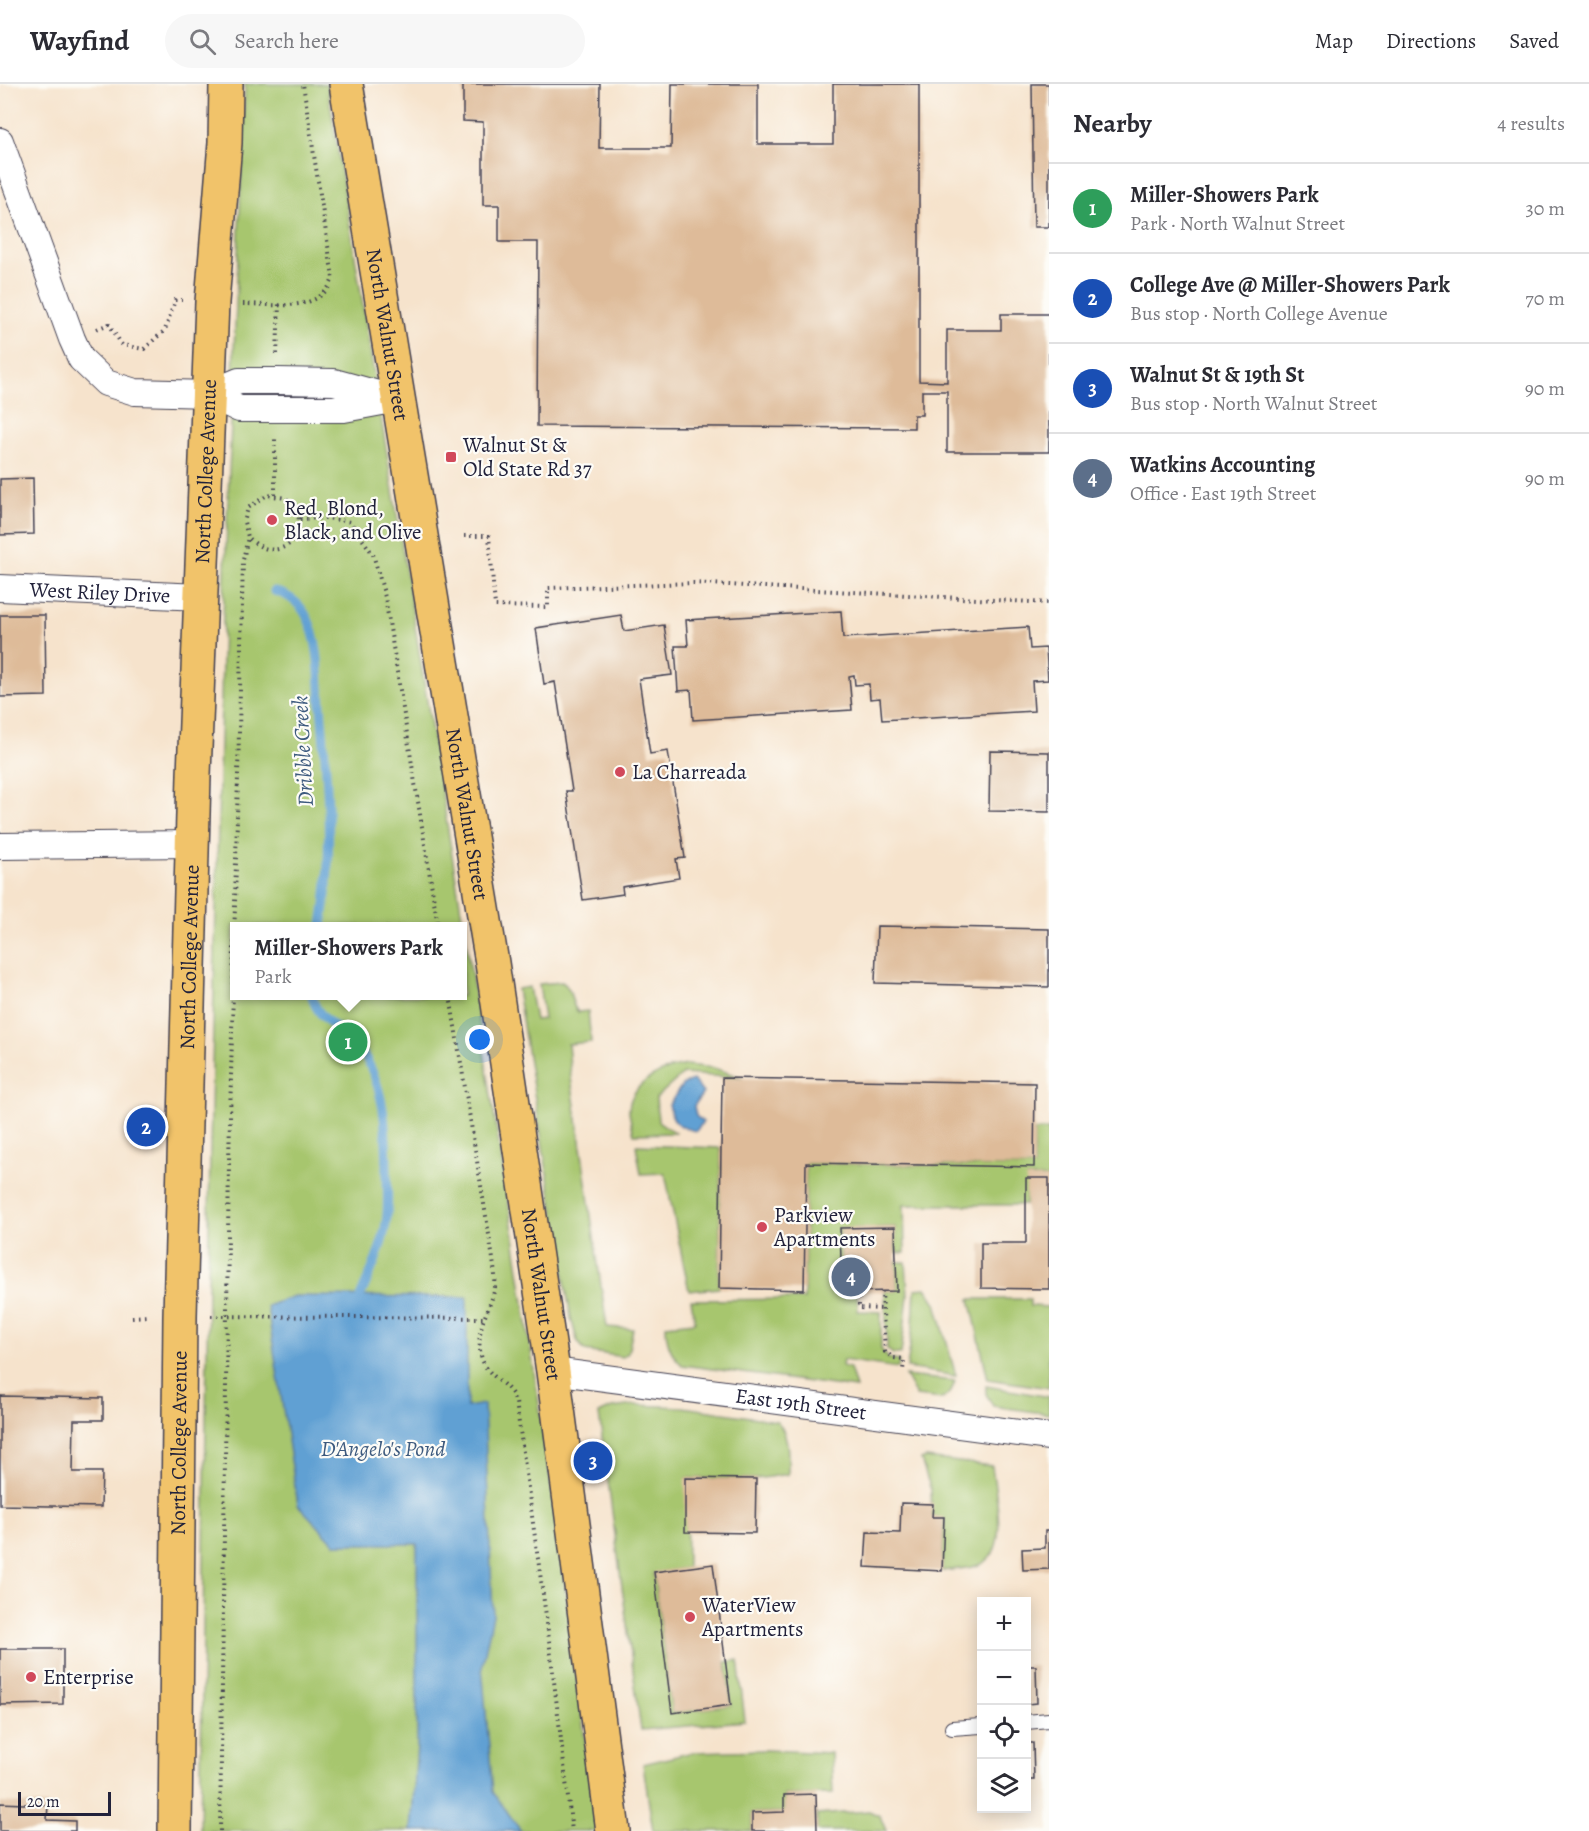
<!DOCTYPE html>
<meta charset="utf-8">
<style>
body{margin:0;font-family:Alegreya,serif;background:#f7f7f7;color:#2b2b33}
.controls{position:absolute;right:18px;bottom:18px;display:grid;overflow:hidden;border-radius:0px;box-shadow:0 3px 15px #0003}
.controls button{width:54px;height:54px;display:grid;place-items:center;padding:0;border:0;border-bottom:2px solid #e1e1e2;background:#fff;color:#2b2b33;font:30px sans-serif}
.scale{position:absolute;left:18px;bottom:15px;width:93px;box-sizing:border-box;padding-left:6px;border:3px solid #22223b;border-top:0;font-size:16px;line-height:21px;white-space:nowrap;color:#22223b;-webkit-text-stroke:4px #fdfcf7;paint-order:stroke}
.you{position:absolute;left:480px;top:956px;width:21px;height:21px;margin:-15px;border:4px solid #fff;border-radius:50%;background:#1a73e8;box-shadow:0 0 0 9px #1a73e833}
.badge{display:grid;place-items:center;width:39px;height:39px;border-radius:50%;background:#d93025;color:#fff;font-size:20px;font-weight:700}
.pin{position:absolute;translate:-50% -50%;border:3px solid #fff;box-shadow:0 2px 6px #0006}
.popup{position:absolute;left:230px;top:838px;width:237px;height:78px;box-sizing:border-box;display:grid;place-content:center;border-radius:0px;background:#fff;filter:drop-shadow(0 2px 4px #0005);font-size:20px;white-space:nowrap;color:#7c7c81}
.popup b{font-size:22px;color:#2b2b33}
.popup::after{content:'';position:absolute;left:50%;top:100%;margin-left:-12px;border:12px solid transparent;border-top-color:#fff}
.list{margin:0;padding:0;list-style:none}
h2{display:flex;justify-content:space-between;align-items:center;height:78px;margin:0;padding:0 24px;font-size:26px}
h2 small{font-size:20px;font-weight:400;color:#7c7c81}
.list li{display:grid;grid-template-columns:39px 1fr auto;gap:18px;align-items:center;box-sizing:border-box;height:90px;padding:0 24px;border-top:2px solid #e1e1e2}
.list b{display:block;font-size:22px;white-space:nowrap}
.list p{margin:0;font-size:20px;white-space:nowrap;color:#7c7c81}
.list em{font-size:20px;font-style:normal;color:#7c7c81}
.icon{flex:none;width:33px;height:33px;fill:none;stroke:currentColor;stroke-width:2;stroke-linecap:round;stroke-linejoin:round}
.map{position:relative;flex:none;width:1049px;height:1747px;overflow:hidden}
header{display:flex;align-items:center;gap:36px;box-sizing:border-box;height:84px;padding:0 30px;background:#fff;border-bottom:2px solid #e1e1e2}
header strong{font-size:28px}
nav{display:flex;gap:33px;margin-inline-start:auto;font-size:21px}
.search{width:420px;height:54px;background:#f7f7f7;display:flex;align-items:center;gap:15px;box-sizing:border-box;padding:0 21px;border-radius:33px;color:#7c7c81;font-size:22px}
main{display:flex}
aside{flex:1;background:#fff}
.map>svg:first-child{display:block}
.green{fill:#a7c66e;stroke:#647454;stroke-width:1.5;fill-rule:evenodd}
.water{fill:#60a0d3;stroke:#416187;stroke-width:1.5}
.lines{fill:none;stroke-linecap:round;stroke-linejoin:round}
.stream{stroke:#60a0d3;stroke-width:9}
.building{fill:#debb99}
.service-casing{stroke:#423f51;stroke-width:16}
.minor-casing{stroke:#423f51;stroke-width:28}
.primary-casing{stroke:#423f51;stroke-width:36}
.path{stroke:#423f51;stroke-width:4;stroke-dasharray:1.5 4.5;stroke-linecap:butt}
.service{stroke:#fff;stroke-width:14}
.minor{stroke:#fff;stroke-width:26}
.primary{stroke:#f1c36a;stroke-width:33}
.poi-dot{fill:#d1495b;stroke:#fdfcf7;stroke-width:2}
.labels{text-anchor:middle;stroke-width:4.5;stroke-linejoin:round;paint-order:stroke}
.street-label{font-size:21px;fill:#22223b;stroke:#fdfcf7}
.poi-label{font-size:21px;fill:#22223b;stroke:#fdfcf7;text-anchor:start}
.water-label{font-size:22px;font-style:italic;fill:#3e5b7f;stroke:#fdfcf7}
</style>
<header>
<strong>Wayfind</strong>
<div class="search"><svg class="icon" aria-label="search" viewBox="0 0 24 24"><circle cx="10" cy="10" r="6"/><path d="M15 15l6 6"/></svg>Search here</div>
<nav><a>Map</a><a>Directions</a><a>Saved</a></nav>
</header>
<main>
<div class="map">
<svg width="1049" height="1747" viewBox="0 0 1049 1747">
<rect width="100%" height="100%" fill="#fdfcf7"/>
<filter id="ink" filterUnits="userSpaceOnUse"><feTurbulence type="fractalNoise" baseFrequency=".0167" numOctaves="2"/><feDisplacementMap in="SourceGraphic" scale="12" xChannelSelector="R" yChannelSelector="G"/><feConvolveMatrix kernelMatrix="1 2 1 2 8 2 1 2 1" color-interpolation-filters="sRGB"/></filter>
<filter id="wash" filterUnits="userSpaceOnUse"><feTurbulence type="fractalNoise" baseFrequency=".008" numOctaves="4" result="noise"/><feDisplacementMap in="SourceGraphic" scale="24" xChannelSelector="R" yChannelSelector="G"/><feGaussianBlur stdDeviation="1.35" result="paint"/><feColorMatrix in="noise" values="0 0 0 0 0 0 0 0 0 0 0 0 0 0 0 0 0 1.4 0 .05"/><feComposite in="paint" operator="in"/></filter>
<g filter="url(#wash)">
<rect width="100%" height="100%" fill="#f6e3cc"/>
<!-- green -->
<path class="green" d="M245 0H327L514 1153 556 1434 597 1747H200L210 1066 223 535ZM234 842H462V912H234Z
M562 898C574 905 569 919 578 928L588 927 591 958 568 960 571 994 607 1243 633 1245 628 1269 623 1273 585 1267 577 1256 571 1234 517 905 529 903 535 936 544 935 539 900Z
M687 981 714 984 743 994 683 990 656 1014 658 1037 675 1049 634 1050C632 1042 629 1033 629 1025 631 997 665 984 687 981Z
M1049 1046V1094H1027L1026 1121H904L905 1169H896L895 1143 840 1145 842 1208H857L858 1227 881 1228V1265L888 1274 899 1277 898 1284 843 1276 842 1282 850 1284 856 1304 682 1281C670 1269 666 1258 666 1241L695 1238 691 1216 804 1215 806 1079 1034 1083V1047Z
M636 1061 721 1064 719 1204 689 1207 665 1089 641 1090Z
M896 1178H906L908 1212 901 1270H893L887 1265 885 1207H897Z
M926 1204 936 1219 956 1292 907 1284 913 1241 915 1205Z
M970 1215H1030V1222L1049 1223V1304L988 1295Z
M905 1292 955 1297 951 1308 942 1315 916 1312Z
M986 1302 1049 1313V1330L993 1322 986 1310Z
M635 1321 683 1323 777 1337C790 1352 788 1371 788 1390L756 1395 686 1394 687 1484 654 1489 672 1629 731 1621 726 1578 738 1576 745 1637 641 1646 599 1330 612 1324Z
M926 1374 992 1382C995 1409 1011 1470 979 1481 968 1485 954 1485 942 1487L944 1434 932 1433 931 1406 921 1376Z
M765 1666 831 1669 833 1710 784 1711V1728L752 1729V1747H653L643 1680 693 1668Z
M869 1727 880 1732 886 1747H817V1731Z"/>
<!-- water -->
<path class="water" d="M693 996 703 1009 694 1022 696 1032 703 1038 696 1047C677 1043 673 1039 669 1021L682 1001Z
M294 1212 467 1213V1323L484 1320 493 1531 482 1583 493 1708 521 1747H411L417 1662V1460H335L298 1421 267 1222Z"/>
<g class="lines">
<!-- stream -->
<path class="stream" d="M274 507C290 511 301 520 308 535 320 561 319 594 321 622 327 694 334 771 322 842
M312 912C317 938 345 944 360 965 385 1001 386 1042 387 1084 387 1103 389 1121 386 1139 382 1165 370 1190 360 1213"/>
</g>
<g id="blocks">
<!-- building -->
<path class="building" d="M463 0H600L599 64H671L672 0H758V60H833V0H919V297L947 298V246H1001V230H1049V368H947V307H922V331H914V344L537 342 538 158H499V121H483V38L463 37Z
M1032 0H1049V143H1034Z
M33 394 34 450 0 451V395Z
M841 527 843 554 1028 543 1030 565 1046 564 1048 596 1032 597 1034 627 882 636 880 614 870 615 869 600 855 601 854 591 849 592 852 626 693 636 691 606 678 607 675 562H688L686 536Z
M0 531H45L46 612 0 613Z
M621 531 624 547 664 541 672 591 639 595 650 670 668 667 685 774 676 775 679 794 622 803 623 810 583 816 566 707H572L555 598 544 600 536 544Z
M990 667 1049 668V728L989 727Z
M877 842 1049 845V903L875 899Z
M722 994 1035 999 1034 1083 806 1079 804 1206 719 1204Z
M1026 1094H1049V1205L981 1204V1159H1026Z
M895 1143 897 1207 842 1208 840 1144Z
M0 1312 103 1314V1336H74L73 1388H102L101 1423 0 1421Z
M685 1394 756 1395 755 1449 685 1448Z
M901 1419 933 1420 932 1433H944L942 1487 865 1483 867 1448 900 1449Z
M1045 1447H1049V1485L1023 1486 1022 1465 1045 1464Z
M713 1480 731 1621 672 1629 654 1488Z
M0 1565H63V1620L0 1621Z
M1026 1582H1036L1037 1619 1026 1620Z
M1026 1659H1033L1034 1696H1026Z
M816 1710 817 1747H752V1729L784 1728V1711Z
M0 1719 48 1721 47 1736 75 1737V1747H0Z"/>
</g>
</g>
<g filter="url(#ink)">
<use href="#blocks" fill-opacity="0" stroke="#423f51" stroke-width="1.5"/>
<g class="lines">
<defs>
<path id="service" d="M1026 1638 1049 1636
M952 1644 981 1642"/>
<g id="minor">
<path d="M0 57 72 255 81 275 106 299 135 308 208 310 239 325H344L398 315"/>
<path d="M208 310 239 297H277L334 298 389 313"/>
<path id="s1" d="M0 504 200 513"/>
<path d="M0 762 193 760"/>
<path id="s2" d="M553 1287 1049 1353"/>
</g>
<g id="primary">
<path id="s3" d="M346 0 492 879 553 1287 613 1747"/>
<path id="s4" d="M175 1747 180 1232 194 691 212 218 225 59 226 0"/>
</g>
</defs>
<!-- service casing -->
<use href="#service" class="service-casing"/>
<!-- minor casing -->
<use href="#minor" class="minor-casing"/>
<!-- primary casing -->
<use href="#primary" class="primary-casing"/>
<!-- path -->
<path class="path" d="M243 220C273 220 321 230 333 194L303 0
M97 245 109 240 122 261 144 265 165 246 175 216H182
M277 270 279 219
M275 411V352
M300 435 327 434 350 438 373 470 385 513 438 842
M464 452H489L495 522 548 523V504L693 499 1049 519
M450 912 493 1175C494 1184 496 1194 495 1203 490 1229 473 1244 482 1275 488 1294 510 1299 516 1318L547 1539 572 1747
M882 1207 885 1268 894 1274 904 1275 903 1287
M859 1208V1224L882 1225
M211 1232 483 1234
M132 1233 149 1232
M220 1747 229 1078 243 476 248 453 244 438 248 424 267 411 286 414 299 428 298 451C284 470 264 470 248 453"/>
<!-- service -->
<use href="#service" class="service"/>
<!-- minor -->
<use href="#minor" class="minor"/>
<!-- primary -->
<use href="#primary" class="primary"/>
</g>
</g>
<!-- markers -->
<g class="poi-dot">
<rect x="445" y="367" width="12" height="12" rx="3"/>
<circle cx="272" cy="436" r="6"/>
<circle cx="620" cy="688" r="6"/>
<circle cx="762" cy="1143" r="6"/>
<circle cx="690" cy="1533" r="6"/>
<circle cx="31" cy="1593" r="6"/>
</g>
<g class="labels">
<!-- street labels -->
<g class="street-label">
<text dy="7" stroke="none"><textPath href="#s3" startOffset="254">North Walnut Street</textPath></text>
<text dy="7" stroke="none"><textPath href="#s4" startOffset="1360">North College Avenue</textPath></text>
<text dy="7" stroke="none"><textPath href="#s1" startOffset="100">West Riley Drive</textPath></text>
<text dy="7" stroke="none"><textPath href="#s3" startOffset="740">North Walnut Street</textPath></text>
<text dy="7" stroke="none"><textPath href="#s4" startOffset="874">North College Avenue</textPath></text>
<text dy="7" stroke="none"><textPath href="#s3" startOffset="1226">North Walnut Street</textPath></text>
<text dy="7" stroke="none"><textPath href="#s2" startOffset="250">East 19th Street</textPath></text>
<text dy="7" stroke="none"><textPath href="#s4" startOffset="388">North College Avenue</textPath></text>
</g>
<!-- poi labels -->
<g class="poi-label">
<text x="463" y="368">Walnut St &amp;<tspan x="463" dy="24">Old State Rd 37</tspan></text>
<text x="284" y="431">Red, Blond,<tspan x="284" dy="24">Black, and Olive</tspan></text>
<text x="632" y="695">La Charreada</text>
<text x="774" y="1138">Parkview<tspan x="774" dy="24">Apartments</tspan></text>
<text x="702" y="1528">WaterView<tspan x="702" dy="24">Apartments</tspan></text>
<text x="43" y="1600">Enterprise</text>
</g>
<!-- water labels -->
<g class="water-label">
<text transform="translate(302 667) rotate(-93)" y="8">Dribble Creek</text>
<text x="383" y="1372">D'Angelo's Pond</text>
</g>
</g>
</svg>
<div class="controls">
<button>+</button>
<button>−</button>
<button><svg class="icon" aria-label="locate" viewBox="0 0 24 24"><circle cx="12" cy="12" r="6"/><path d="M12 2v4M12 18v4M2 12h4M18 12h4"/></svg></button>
<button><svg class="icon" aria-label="layers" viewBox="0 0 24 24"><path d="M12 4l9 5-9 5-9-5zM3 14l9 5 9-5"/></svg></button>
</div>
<div class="scale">20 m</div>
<div class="you"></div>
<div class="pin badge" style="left:348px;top:958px;background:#2e9e5b">1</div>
<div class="popup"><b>Miller-Showers Park</b>Park</div>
<div class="pin badge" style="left:146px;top:1043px;background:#1a4fb4">2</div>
<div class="pin badge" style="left:593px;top:1377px;background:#1a4fb4">3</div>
<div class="pin badge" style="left:851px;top:1193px;background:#5c6f8a">4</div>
</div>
<aside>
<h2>Nearby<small>4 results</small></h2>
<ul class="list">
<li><span class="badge" style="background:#2e9e5b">1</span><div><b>Miller-Showers Park</b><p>Park · North Walnut Street</p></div><em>30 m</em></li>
<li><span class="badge" style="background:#1a4fb4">2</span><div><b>College Ave @ Miller-Showers Park</b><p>Bus stop · North College Avenue</p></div><em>70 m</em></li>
<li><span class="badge" style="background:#1a4fb4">3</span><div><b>Walnut St &amp; 19th St</b><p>Bus stop · North Walnut Street</p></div><em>90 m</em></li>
<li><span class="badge" style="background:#5c6f8a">4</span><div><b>Watkins Accounting</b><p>Office · East 19th Street</p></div><em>90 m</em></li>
</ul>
</aside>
</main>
